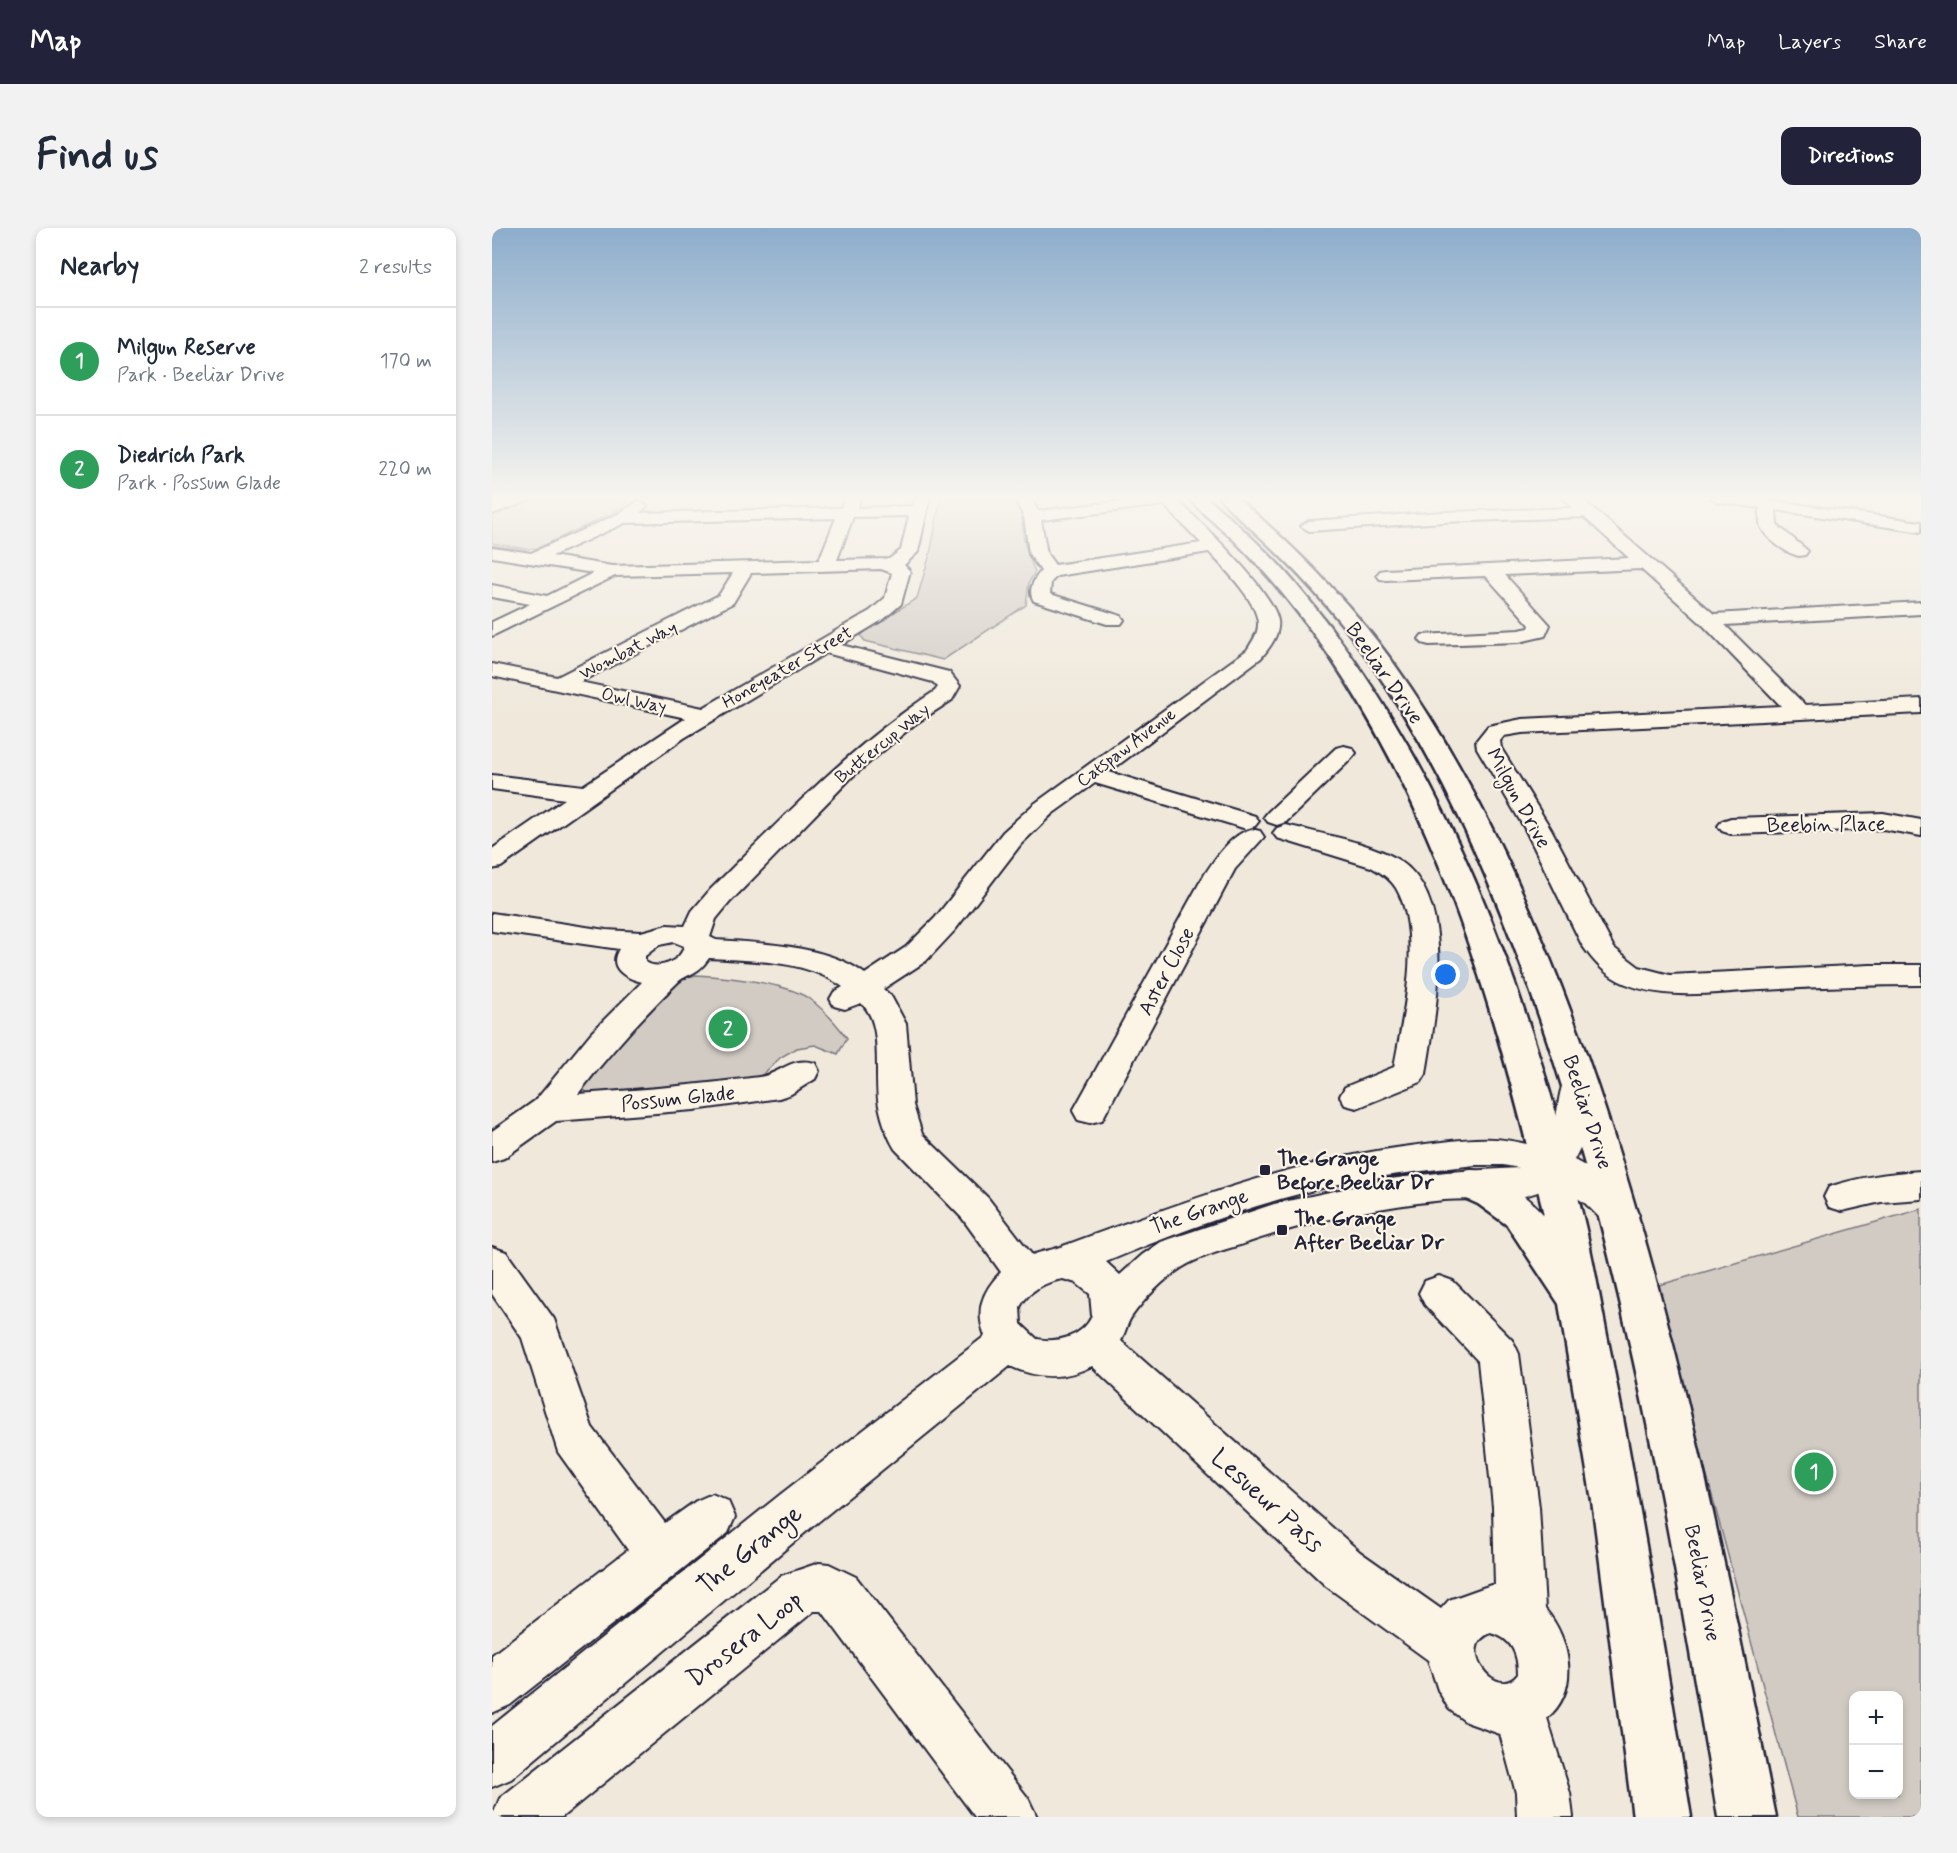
<!DOCTYPE html>
<meta charset="utf-8">
<style>
body{margin:0;font-family:Mynerve,sans-serif;background:#f2f2f3;color:#1f2937}
.controls{position:absolute;right:18px;bottom:18px;display:grid;overflow:hidden;border-radius:12px;box-shadow:0 3px 9px #0003}
.controls button{width:54px;height:54px;display:grid;place-items:center;padding:0;border:0;border-bottom:2px solid #e0e1e3;background:#fff;color:#1f2937;font:30px sans-serif}
.you{position:absolute;left:954px;top:747px;width:21px;height:21px;margin:-15px;border:4px solid #fff;border-radius:50%;background:#1a73e8;box-shadow:0 0 0 9px #1a73e833}
.badge{display:grid;place-items:center;width:39px;height:39px;border-radius:50%;background:#22223b;color:#fff;font-size:20px;font-weight:700}
.pin{position:absolute;translate:-50% -50%;border:3px solid #fff;box-shadow:0 2px 6px #0006}
.list{margin:0;padding:0;list-style:none}
h2{display:flex;justify-content:space-between;align-items:center;height:78px;margin:0;padding:0 24px;font-size:26px}
h2 small{font-size:20px;font-weight:400;color:#747a83}
.list li{display:grid;grid-template-columns:39px 1fr auto;gap:18px;align-items:center;box-sizing:border-box;height:108px;padding:0 24px;border-top:2px solid #e0e1e3}
.list b{display:block;font-size:22px;white-space:nowrap}
.list p{margin:0;font-size:20px;white-space:nowrap;color:#747a83}
.list em{font-size:20px;font-style:normal;color:#747a83}
.map{position:relative;flex:none;width:1429px;height:1589px;overflow:hidden;border-radius:12px}
header{display:flex;align-items:center;gap:36px;box-sizing:border-box;height:84px;padding:0 30px;background:#22223b;color:#fff}
header strong{font-size:28px}
nav{display:flex;gap:33px;margin-inline-start:auto;font-size:21px}
.intro{display:flex;align-items:center;justify-content:space-between;box-sizing:border-box;height:144px;padding:0 36px}
h1{margin:0;font-size:42px}
.button{padding:15px 27px;border-radius:12px;background:#22223b;color:#fff;font-size:21px;font-weight:700}
main{display:flex;gap:36px;padding:0 36px}
aside{flex:1;background:#fff;border-radius:12px;box-shadow:0 3px 9px #0003}
.map>svg:first-child{display:block}
.green{fill:#d1cbc3;stroke:#7a767f;stroke-width:1.5;fill-rule:evenodd}
.lines{fill:none;stroke-linecap:round;stroke-linejoin:round}
.minor-casing{stroke:#22223b;stroke-width:4}
.highway-casing{stroke:#22223b;stroke-width:5}
.minor{fill:#fcf5e5;fill-rule:evenodd}
.highway{fill:#fcf5e5;fill-rule:evenodd}
.poi-dot{fill:#22223b;stroke:#fcf5e5;stroke-width:2}
.labels{text-anchor:middle;stroke-width:4.5;stroke-linejoin:round;paint-order:stroke}
.far-street-label{font-size:18px;fill:#22223b;stroke:#fcf5e5}
.street-label{font-size:21px;fill:#22223b;stroke:#fcf5e5}
.poi-label{font-size:21px;font-weight:bold;fill:#22223b;stroke:#fcf5e5;text-anchor:start}
.near-street-label{font-size:26px;fill:#22223b;stroke:#fcf5e5}
</style>
<header>
<strong>Map</strong>
<nav><a>Map</a><a>Layers</a><a>Share</a></nav>
</header>
<div class="intro"><h1>Find us</h1><a class="button">Directions</a></div>
<main>
<aside>
<h2>Nearby<small>2 results</small></h2>
<ul class="list">
<li><span class="badge" style="background:#2e9e5b">1</span><div><b>Milgun Reserve</b><p>Park · Beeliar Drive</p></div><em>170 m</em></li>
<li><span class="badge" style="background:#2e9e5b">2</span><div><b>Diedrich Park</b><p>Park · Possum Glade</p></div><em>220 m</em></li>
</ul>
</aside>
<div class="map">
<svg width="1429" height="1589" viewBox="0 0 1429 1589">
<rect width="100%" height="100%" fill="#efe8db"/>
<filter id="ink" filterUnits="userSpaceOnUse"><feTurbulence type="fractalNoise" baseFrequency=".0167" numOctaves="2"/><feDisplacementMap in="SourceGraphic" scale="12" xChannelSelector="R" yChannelSelector="G"/><feConvolveMatrix kernelMatrix="1 2 1 2 8 2 1 2 1" color-interpolation-filters="sRGB"/></filter>
<g filter="url(#ink)">
<!-- green -->
<path class="green" d="M48 269H139L125 283 46 320 33 321 0 315V288Z
M449 269H518C535 288 528 291 532 312 534 323 539 334 543 344L537 354 534 377 451 432 373 413 369 408 373 403 425 370 438 326Z
M204 747C233 749 292 754 316 770 332 781 344 795 355 810L346 826 323 817 305 820 289 829 270 847 250 855 107 867 94 864 88 856 186 752Z
M1429 981V1589H1306L1164 1058ZM1362 1468H1406V1566H1362Z"/>
<g class="lines">
<defs>
<path id="minor" d="M19 269H40L38 272 0 286V275Z
M353 269H369L365 280 420 278 422 269H438L426 324 412 337 418 343 409 376 392 391 349 417 457 444 468 458 460 472 423 496 360 549 238 674 224 691 218 709 224 712C268 715 336 717 373 746L414 719 443 690 511 604 542 576 755 422C760 414 766 406 766 397 767 375 732 340 717 324L565 348 559 354 558 366 629 388 632 392 629 396H615L542 373C535 363 542 351 549 343L537 326 532 289 522 269H538L546 283 664 269H682C705 291 782 363 786 393 788 407 777 420 769 430L617 544 763 588 767 593 763 598 754 601 745 598 603 555 560 586 529 616 463 702 434 733 391 761 399 768 414 796 421 877 430 906 496 970 540 1027C550 1023 561 1022 571 1018 689 975 799 932 926 917 975 911 1003 905 1052 921 1069 899 1062 869 1075 847L1087 843 1099 847 1104 855 1095 906 1082 932C1107 945 1133 962 1147 987L1141 997 1128 1002 1115 997 1093 975 1062 955C1031 978 988 969 952 972 883 979 814 994 748 1017 728 1023 707 1029 689 1040 672 1051 652 1071 640 1088 635 1095 633 1105 629 1113L868 1324 949 1381 957 1372 999 1357H1003L1001 1279 986 1133 933 1077 927 1065 933 1053 947 1048 961 1053 1021 1113 1027 1126 1047 1279 1053 1381C1078 1410 1089 1462 1055 1490L1078 1565 1081 1589H1025L1024 1565 1008 1506 974 1494 957 1481 946 1462 936 1432 834 1358 600 1138C572 1152 545 1151 518 1138L321 1298 19 1551 0 1559V1498L289 1266 493 1108C483 1082 490 1064 509 1044L470 990 403 921C395 908 390 892 387 878 381 848 393 796 369 775L353 781 342 778 338 771 342 764 351 759C313 731 261 733 217 730 204 749 196 744 185 755 149 790 116 827 86 866 147 862 207 857 267 849 289 846 299 828 323 835L327 843 323 851 299 866 287 870 202 882 64 893 12 930 0 934V903L44 872 99 805 150 754C133 750 115 740 127 721L0 703V685L114 702 149 704 175 697 193 698 200 683 218 662C290 591 358 518 443 463L446 459 441 454 334 425 192 510 9 639 0 641V621L73 571 0 561V547L91 558 194 490 0 448V436L65 449 227 367 241 345 123 348 0 408V394L38 376 0 369V357L55 368 101 345 0 329V319L39 325 124 287 147 273 155 278 148 285 349 280ZM672 277 709 315 563 337 555 326 549 292ZM417 288 409 322 397 331 345 332 361 289ZM344 290 327 332 120 338 60 328 133 295ZM389 341 400 345 393 370 378 383 211 480 88 454 241 375 259 345ZM182 714 192 718C189 733 167 743 153 734V728L167 717ZM983 937H1011L1027 940 954 944 898 951 782 976 669 1014 650 1027 628 1047 614 1034C690 1002 767 974 847 956 892 947 938 942 983 937ZM571 1051 584 1055 598 1066 600 1088C590 1109 566 1115 545 1111L529 1096 528 1079C537 1062 553 1054 571 1051ZM999 1405C1020 1410 1026 1426 1026 1446 1005 1475 962 1418 999 1405Z
M1071 269H1088L1222 386 1429 374V386L1233 397 1313 477 1429 471V485L1030 505 1012 508 1008 513 1009 520 1059 601 1122 720 1147 739 1178 747 1378 737H1429V757C1376 757 1323 759 1269 762 1224 764 1177 773 1134 756 1114 748 1102 734 1090 717L1033 601 985 520 984 513 996 498 1030 491 1289 478 1210 396 1149 341 1013 347 1058 397 1053 408 1027 414 937 417 930 415 927 411 930 407 1027 402 1037 400 1038 397 994 348 894 352 888 351 885 347 888 343 894 342 1137 330 1092 289 952 294 817 303 809 298 817 293 952 284 1081 280Z
M1218 269H1255L1429 294V304L1284 282 1285 297 1316 323 1313 327 1307 328C1294 325 1275 312 1269 299 1267 294 1268 286 1268 280L1226 274Z
M852 518 860 520 864 525 860 530 794 594 785 597 776 594 772 589 776 584 844 520Z
M1391 585 1429 592V608L1391 601 1239 606 1230 603 1226 598 1230 593 1239 590Z
M794 597C825 605 882 615 908 633 967 673 943 787 934 846L929 854 865 880 853 877 848 868 853 859 902 839C911 789 931 706 904 660 898 650 888 644 879 639L785 610 781 605 785 600Z
M759 601 768 603 772 609 743 641 736 654 610 892 598 895 586 892 581 883 708 654C720 635 737 607 759 601Z
M1429 943V971L1389 974 1350 983 1337 979 1332 969 1337 959C1367 949 1397 945 1429 943Z
M0 1019 14 1024 62 1091 100 1199 173 1295 204 1273 220 1266 236 1273 243 1289 236 1305 18 1477 0 1485V1427L136 1322 66 1224 30 1110 0 1066Z
M327 1335 337 1336 364 1349 536 1570 545 1589H483L330 1383H322L70 1589H0L8 1570 289 1348Z"/>
<path id="highway" d="M697 269H714C745 296 776 323 802 354 954 532 1036 761 1090 985 1102 1032 1109 1080 1119 1127 1149 1280 1174 1434 1199 1589H1141L1100 1273 1067 1076 1015 997 986 976 966 967 960 957 966 947C969 945 975 942 979 942 1003 943 1037 970 1052 987 1006 793 952 599 840 432 811 389 779 349 743 313 728 298 709 286 697 269Z
M727 269H744C802 318 855 371 900 433 986 552 1047 693 1096 831 1182 1078 1233 1333 1284 1589H1226C1183 1334 1141 1080 1062 833 1018 697 963 559 882 440 853 396 817 356 779 319 762 302 742 287 727 269Z"/>
</defs>
<!-- minor casing -->
<use href="#minor" class="minor-casing"/>
<!-- highway casing -->
<use href="#highway" class="highway-casing"/>
<!-- minor -->
<use href="#minor" class="minor"/>
<!-- highway -->
<use href="#highway" class="highway"/>
</g>
</g>
<!-- sky -->
<linearGradient id="sky" x2="0" y2="1"><stop stop-color="#8dadcc"/><stop offset="0.55" stop-color="#f8f5ef"/><stop offset="1" stop-color="#f8f5ef" stop-opacity="0"/></linearGradient>
<rect width="1429" height="491" fill="url(#sky)"/>
<!-- markers -->
<g class="poi-dot">
<rect x="767" y="936" width="12" height="12" rx="3"/>
<rect x="784" y="996" width="12" height="12" rx="3"/>
</g>
<g class="labels">
<!-- far-street labels -->
<g class="far-street-label">
<text transform="translate(136 422) rotate(-27)" y="6">Wombat Way</text>
<text transform="translate(295 439) rotate(-30)" y="6">Honeyeater Street</text>
<text transform="translate(142 472) rotate(12)" y="6">Owl Way</text>
<text transform="translate(390 515) rotate(-39)" y="6">Buttercup Way</text>
<text transform="translate(634 519) rotate(-37)" y="6">Catspaw Avenue</text>
</g>
<!-- street labels -->
<g class="street-label">
<text transform="translate(893 445) rotate(55)" y="7">Beeliar Drive</text>
<text transform="translate(1027 570) rotate(61)" y="7">Milgun Drive</text>
<text transform="translate(1334 596) rotate(-1)" y="7">Beebin Place</text>
<text transform="translate(674 743) rotate(-62)" y="7">Aster Close</text>
<text transform="translate(186 870) rotate(-6)" y="7">Possum Glade</text>
<text transform="translate(1096 884) rotate(72)" y="7">Beeliar Drive</text>
<text transform="translate(707 983) rotate(-19)" y="7">The Grange</text>
<text transform="translate(1211 1355) rotate(79)" y="7">Beeliar Drive</text>
</g>
<!-- poi labels -->
<g class="poi-label">
<text x="785" y="937">The Grange<tspan x="785" dy="24">Before Beeliar Dr</tspan></text>
<text x="802" y="997">The Grange<tspan x="802" dy="24">After Beeliar Dr</tspan></text>
</g>
<!-- near-street labels -->
<g class="near-street-label">
<text transform="translate(776 1272) rotate(42)" y="9">Lesueur Pass</text>
<text transform="translate(257 1321) rotate(-39)" y="9">The Grange</text>
<text transform="translate(252 1410) rotate(-38)" y="9">Drosera Loop</text>
</g>
</g>
</svg>
<div class="controls">
<button>+</button>
<button>−</button>
</div>
<div class="you"></div>
<div class="pin badge" style="left:1322px;top:1244px;background:#2e9e5b">1</div>
<div class="pin badge" style="left:236px;top:801px;background:#2e9e5b">2</div>
</div>
</main>
